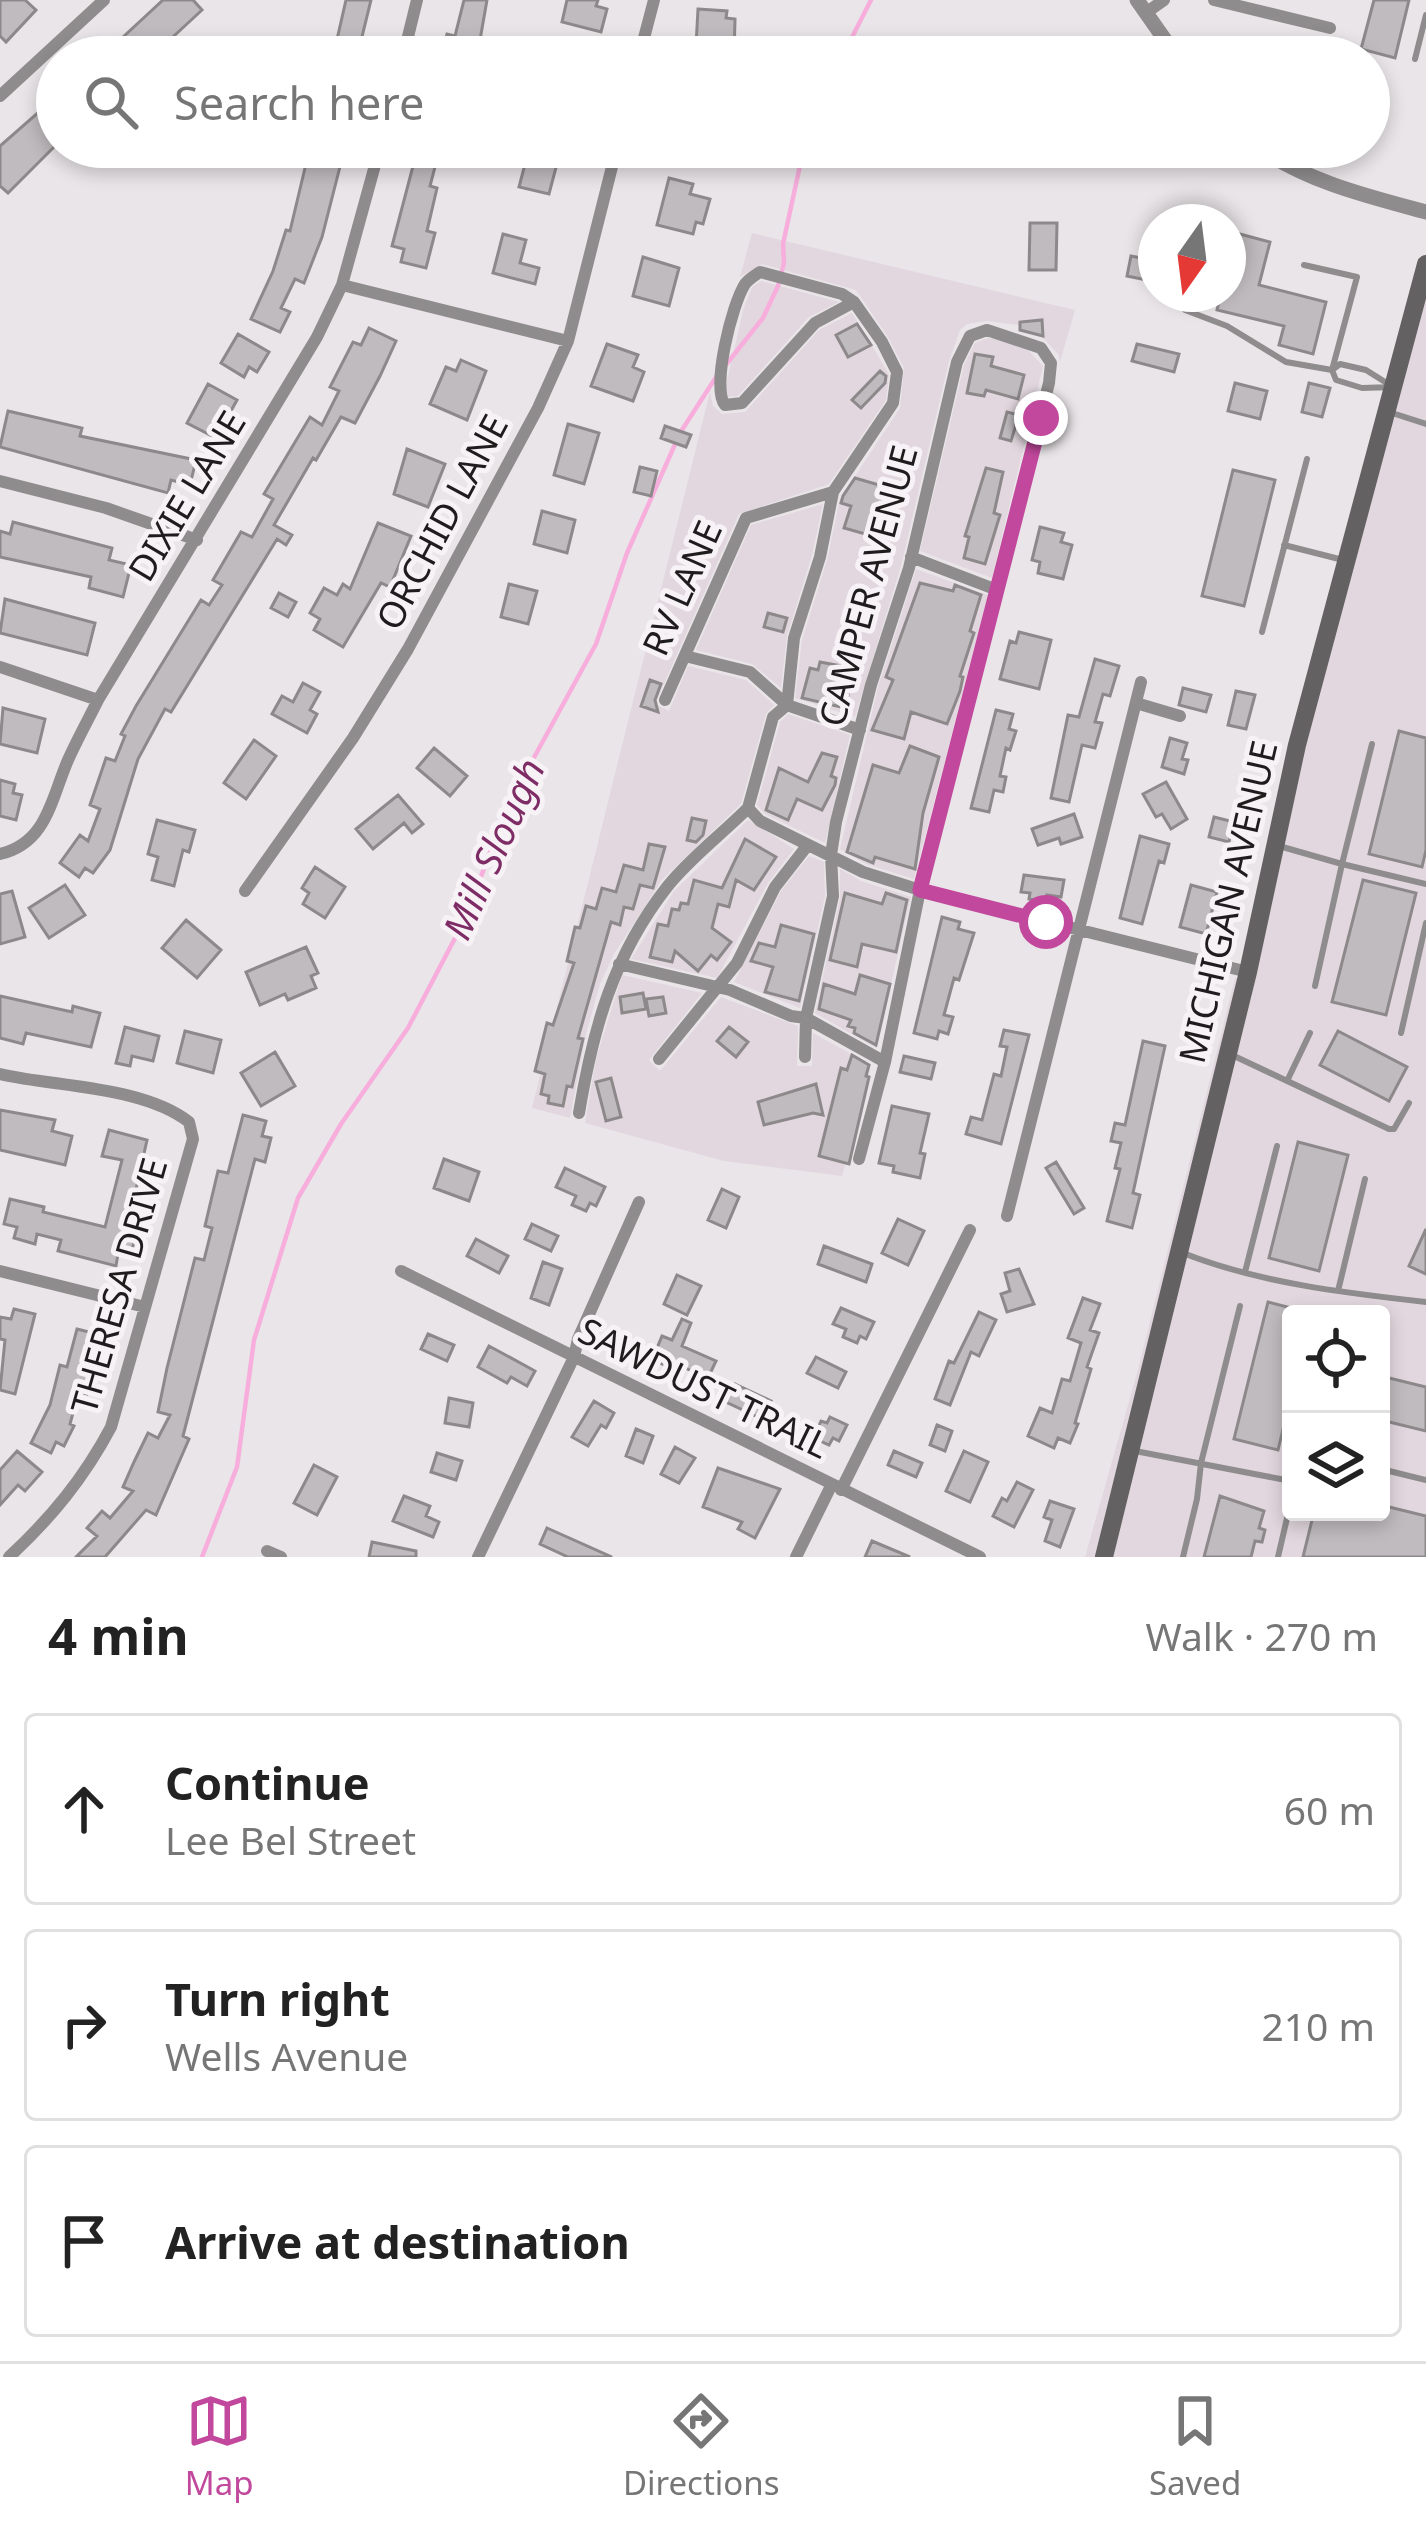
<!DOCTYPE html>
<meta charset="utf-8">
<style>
body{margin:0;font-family:"Noto Sans",sans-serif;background:#f6f6f6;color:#222}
.controls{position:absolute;right:36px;bottom:36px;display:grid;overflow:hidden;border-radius:12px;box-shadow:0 6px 18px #0003}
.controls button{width:108px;height:108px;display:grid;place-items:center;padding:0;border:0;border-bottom:3px solid #e0e0e0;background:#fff;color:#222;font:60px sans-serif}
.compass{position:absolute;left:1138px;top:204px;width:108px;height:108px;border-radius:50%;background:#fff;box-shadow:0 6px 18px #0003;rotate:194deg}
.stop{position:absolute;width:36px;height:36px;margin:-27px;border:9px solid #c1489c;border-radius:50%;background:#fff}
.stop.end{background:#c1489c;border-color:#fff;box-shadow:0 3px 12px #0008}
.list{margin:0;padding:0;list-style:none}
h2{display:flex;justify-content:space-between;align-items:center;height:156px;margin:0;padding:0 48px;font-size:51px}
h2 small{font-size:39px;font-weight:400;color:#767676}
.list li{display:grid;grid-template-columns:78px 1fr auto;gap:36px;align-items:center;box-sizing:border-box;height:192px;margin:0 24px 24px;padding:0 24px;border:3px solid #e0e0e0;border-radius:12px}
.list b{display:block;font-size:45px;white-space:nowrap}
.list p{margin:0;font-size:39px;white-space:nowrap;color:#767676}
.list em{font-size:39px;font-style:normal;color:#767676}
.icon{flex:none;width:66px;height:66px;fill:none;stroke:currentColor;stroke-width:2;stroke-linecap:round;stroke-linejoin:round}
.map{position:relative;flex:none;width:1426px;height:1557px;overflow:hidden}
.search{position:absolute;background:#fff;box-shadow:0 6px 18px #0003;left:36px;right:36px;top:36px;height:132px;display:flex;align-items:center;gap:30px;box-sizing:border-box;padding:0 42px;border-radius:66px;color:#767676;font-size:45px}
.sheet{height:804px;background:#fff}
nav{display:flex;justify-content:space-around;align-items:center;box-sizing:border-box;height:168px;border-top:3px solid #e0e0e0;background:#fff;font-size:33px;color:#767676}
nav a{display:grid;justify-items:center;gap:6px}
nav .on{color:#c1489c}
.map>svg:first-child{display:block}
.built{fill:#e2d7de;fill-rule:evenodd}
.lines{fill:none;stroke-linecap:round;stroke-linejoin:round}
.stream{stroke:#f7aedc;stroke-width:4.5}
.building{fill:#bfbbbe;stroke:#8d898b;stroke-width:3}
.service{stroke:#8e8c8d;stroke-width:6}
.minor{stroke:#8e8c8d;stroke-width:12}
.tertiary{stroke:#8e8c8d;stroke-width:15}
.secondary{stroke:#636162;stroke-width:18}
.route{stroke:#c1489c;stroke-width:15}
.labels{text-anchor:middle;stroke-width:10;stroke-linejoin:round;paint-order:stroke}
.street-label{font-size:36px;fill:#1e1c1d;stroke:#f7f2f5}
.water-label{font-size:39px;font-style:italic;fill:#7e2c65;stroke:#f7f2f5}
</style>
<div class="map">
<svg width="1426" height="1557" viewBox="0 0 1426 1557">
<rect width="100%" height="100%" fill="#e9e5e8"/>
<!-- built -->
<path class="built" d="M752 233 1075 310 1060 362 1059 355 1046 341 1025 326 987 321 967 324 960 330 949 361 901 566 855 717 795 698 802 640 827 560 840 499 900 408 904 368 888 337 856 290 762 264 740 277Z
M761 281 839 302 809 317 738 396 728 397 725 389 744 307 752 287Z
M1426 294V1557H1112L1258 966 1305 747ZM1291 1314H1381V1512H1291Z
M852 313 889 374 886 400 829 484 739 514 655 704 669 711 688 666 746 680 774 705 766 714 741 804 662 880 614 954 600 984 586 1034 570 1118 532 1108 710 392 713 406 722 414 745 412 819 330Z
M988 338 1020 342 1043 366 992 578 920 551 964 365 975 343Z
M823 504 812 555 787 636 781 688 752 664 696 650 751 525Z
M916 569 988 595 914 879 866 864 840 849 878 687Z
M788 714 850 735 825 843 765 814 757 805 780 722Z
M748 820 794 849 768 883 717 978 631 959 674 891Z
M809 856 824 862 825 896 800 1008 734 982 781 891Z
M840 869 861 881 911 897 876 1048 815 1013 840 898Z
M622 975 702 993 649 1060 660 1071 721 997 798 1026 797 1066H812L813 1033 871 1065 842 1176 724 1161 585 1123 596 1059Z
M1235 978 1239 979 1096 1557H1085L1139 1366Z"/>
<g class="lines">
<!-- stream -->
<path class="stream" d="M842 57 871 0
M725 366 763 318 778 286 784 263 783 244 804 147
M202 1557 237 1467 254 1340 298 1198 341 1124 408 1028 465 919 507 807 596 644 627 553 680 433 718 374"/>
</g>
<!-- building -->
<path class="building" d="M0 0H25L36 10 6 42 0 36Z
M163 0H193L202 10 161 48 170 57H118L130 46 122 38Z
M346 0H371L357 57H333Z
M464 0H487L477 57 442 52 447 34 455 36Z
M567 0H598L596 6 607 9 601 32 562 22Z
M1374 0H1409L1395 58 1361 49Z
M698 9 727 11 726 18 735 19 734 57H707V46H696Z
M57 96V144L8 193 0 186V146Z
M310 147H345L322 237 304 283 295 279 281 308 290 312 280 332 251 319 273 271 286 230 290 231Z
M418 147H453L448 166 436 163 430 186 437 188 427 231 435 233 426 268 401 262 404 249 392 246Z
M671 147H719L715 162 671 151Z
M529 149 559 156 549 194 519 187Z
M669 178 693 184 690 194 710 199 703 224 696 222 693 234 657 225Z
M1030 223H1057L1056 270H1029Z
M1236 233 1270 242 1259 285 1326 302 1313 354 1279 345 1284 326 1217 310 1221 294H1228V266Z
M503 234 526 240 520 263 539 268 535 284 493 273Z
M1131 256 1156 261V282L1127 276Z
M643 257 679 268 669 306 633 296Z
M1042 320 1043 336 1020 330V322Z
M857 324 871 345 848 357 836 335Z
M369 328 396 341 380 376 355 423 341 417 316 460 313 458 274 525 292 535 286 545 277 539 171 712 165 709 138 759 110 850 93 873 85 868 79 877 60 863 80 835 88 841 100 809 90 805 106 758 115 761 125 736 121 734 136 706 201 600 209 605 222 585 213 580 241 532 252 537 273 499 264 494 310 417 322 425 339 391 330 387 353 342 361 345Z
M238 334 269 352 257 372 249 367 244 377 221 363Z
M607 344 638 355 633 367 644 372 633 401 591 386Z
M1137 344 1179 354 1174 372 1132 361Z
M975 354 993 357 991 366 1024 375 1018 399 986 390 984 396 967 393Z
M461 360 486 371 467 420 430 404 446 367 456 371Z
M880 371 886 376 885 383 861 408 852 400Z
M1235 383 1267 391 1260 419 1228 411Z
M1309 383 1330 388 1322 417 1302 412Z
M208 384 237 400 216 438 187 423Z
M8 411 82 428 80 436 196 460 190 485 171 480 168 493 0 447Z
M1007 412 1019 415 1011 441 1000 438Z
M568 424 599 433 584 484 554 475Z
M665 426 691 435 686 447 661 438Z
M407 449 445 464 428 507 394 494Z
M640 467 657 471 651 496 634 492Z
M986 468 1003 472 994 513 1000 515 985 564 964 558 969 537 965 536Z
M1233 470 1275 480 1244 606 1202 596Z
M855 478 886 487 872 536 844 528 851 506 841 503 843 496Z
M542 511 575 520 567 553 534 544Z
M13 522 112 548 109 560 131 565 123 597 89 588 91 577 0 557V531L10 534Z
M378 523 411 536 390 587 381 583 343 647 314 630 320 619 310 613 324 588 337 595 343 584 350 589Z
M1040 527 1064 533 1061 542 1072 545 1063 579 1038 573 1040 562 1032 560Z
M920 583 953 591 955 585 981 595 970 631 974 633 960 676 963 677 960 691 947 724 911 712 904 739 872 730 893 680 886 677Z
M509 584 537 591 528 624 501 617Z
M279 593 296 602 288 617 271 608Z
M5 599 95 623 87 655 0 633Z
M768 613 787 618 783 632 764 627Z
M1019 632 1051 640 1039 689 1000 679 1010 641 1016 643Z
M1095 659 1119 666 1110 696 1103 694 1095 722 1102 723 1095 748 1082 745 1069 802 1051 798 1068 715 1079 717Z
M820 662 847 667 844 678 852 679 845 708 802 698 810 668 818 670Z
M650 680 661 684 655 700 658 712 641 706Z
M303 683 320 692 310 710 317 714 307 733 272 714 282 696 293 702Z
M1183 688 1211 695 1206 712 1179 705Z
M1236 691 1255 695 1246 729 1228 725Z
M3 708 45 719 37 753 0 744Z
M996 710 1013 714 1009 729 1016 731 1010 750 1006 748 1000 776 1006 777 1003 792 994 790 989 812 971 808Z
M1399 731 1426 738V850L1422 867 1369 854Z
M1170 738 1187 743 1182 759 1188 760 1184 774 1162 767Z
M254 740 276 756 246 799 224 783Z
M910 746 939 757 923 813 915 869 875 857 873 863 847 852 873 765 899 773Z
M434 748 467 776 450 796 417 768Z
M822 753 837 757 831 776 836 778 835 785 822 810 797 799 788 820 766 810 779 768 808 782Z
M0 780 15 784 13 793 22 795 16 820 0 816Z
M1166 782 1187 819 1171 829 1162 814 1156 817 1143 794Z
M398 795 423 824 412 833 404 823 373 849 356 829Z
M1074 814 1082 837 1061 844 1059 838 1038 845 1032 829Z
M1214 817 1234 822 1229 842 1209 837Z
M692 818 706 821 703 835 696 842 687 840Z
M157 820 195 830 189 852 183 850 174 886 152 880 158 857 148 854Z
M1140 836 1169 844 1164 863 1159 861 1142 924 1120 918Z
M745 839 776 857 754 890 736 880 729 907 718 904 712 928 731 942 717 960 711 955 698 971 675 951 672 962 650 957 658 924 668 926 672 909 679 910 681 903 688 904 694 880 722 888Z
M649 844 665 847 653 888 640 885 633 909 624 907 620 925 611 922 578 1038 583 1039 572 1087 567 1086 563 1106 548 1103 549 1096 541 1094 545 1074 535 1071 547 1023 553 1025 574 963 567 961 575 927 580 928 586 906 596 909 602 888 616 892 624 865 643 870Z
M315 867 345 887 325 918 303 904 309 893 302 888Z
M1024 875 1064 880 1061 897 1047 895 1046 902 1029 899 1030 893 1021 892Z
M1363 880 1416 893 1386 1015 1332 1002Z
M65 885 85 915 49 938 29 908Z
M1191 885 1217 892 1206 934 1180 927Z
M12 891 25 937 0 944V894Z
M845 893 882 904 886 893 907 900 896 952 862 944 857 967 830 960Z
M942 917 960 922 958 929 974 933 959 980 954 978 944 1015 953 1017 948 1034 939 1031 937 1039 914 1033Z
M186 920 221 950 197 978 162 948Z
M781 925 814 934 799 1001 765 992 773 967 751 961 759 943 775 947Z
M306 947 318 973 311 976 316 988 288 1000 285 994 260 1005 246 972Z
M860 975 890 984 876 1045 854 1033 855 1028 848 1026 851 1020 819 1009 824 984 855 994Z
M643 993 646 1009 622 1013 620 997Z
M0 996 72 1012 73 1006 100 1013 91 1047 26 1033 23 1044 0 1038Z
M663 997 666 1013 649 1016 646 999Z
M125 1027 159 1036 153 1061 132 1056 130 1066 116 1063Z
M729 1027 748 1042 736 1057 717 1041Z
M1004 1030 1029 1035 1001 1144 966 1134 971 1117 982 1120 994 1074 1001 1076 1007 1047 1000 1046Z
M185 1031 221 1040 213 1073 177 1063Z
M1338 1031 1407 1067 1389 1101 1320 1065Z
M1143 1041 1165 1046 1133 1193 1140 1195 1132 1228 1107 1221 1120 1169 1115 1168 1121 1143 1111 1141 1115 1123 1125 1125Z
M275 1052 295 1086 261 1106 241 1073Z
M852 1055 869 1065 866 1076 869 1077 849 1164 819 1156 841 1068 847 1070Z
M904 1056 935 1063 931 1079 900 1072Z
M611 1078 621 1117 606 1121 596 1082Z
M816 1084 823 1115 813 1113 764 1125 758 1102Z
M892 1106 929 1114 920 1153 925 1154 920 1178 893 1172 894 1166 879 1163Z
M0 1110 55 1120 52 1131 72 1136 65 1165 0 1150Z
M243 1115 266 1121 262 1136 271 1138 265 1162 255 1159 183 1436 189 1439 156 1515 146 1510 105 1557H76L97 1536 87 1528 102 1511 110 1518 133 1491 123 1487 134 1462 148 1433 158 1438 170 1415 158 1412 167 1368 195 1258 204 1260 212 1228 205 1226 218 1171 228 1173Z
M109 1130 147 1140 128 1225 138 1227 130 1257 118 1254 116 1266 58 1251 61 1240 37 1234 35 1244 14 1238 17 1227 4 1224 10 1199 44 1207 43 1212 105 1227 122 1160 102 1156Z
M1298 1142 1348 1155 1319 1271 1269 1258Z
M444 1159 479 1172 469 1201 434 1188Z
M1056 1162 1084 1208 1074 1214 1046 1168Z
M565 1168 605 1187 596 1206 590 1203 586 1211 572 1205 576 1196 556 1187Z
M722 1189 739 1197 726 1228 708 1220Z
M898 1219 924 1231 908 1265 882 1253Z
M532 1224 558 1236 551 1251 525 1239Z
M1426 1229V1274L1409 1266Z
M476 1239 508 1256 499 1273 467 1256Z
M824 1246 872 1264 866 1282 818 1264Z
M543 1262 562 1269 549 1305 531 1298Z
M1019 1269 1034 1304 1007 1312 1001 1294 1010 1291 1005 1273Z
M677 1275 701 1286 687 1315 664 1304Z
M1083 1298 1100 1304 1090 1330 1099 1333 1087 1367 1091 1369 1075 1423 1078 1424 1070 1443 1058 1438 1054 1448 1028 1436 1040 1408 1052 1413 1062 1379 1070 1381 1081 1343 1068 1338Z
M1268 1302 1291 1308V1396L1278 1450 1234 1439Z
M841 1308 874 1322 866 1339 860 1336 857 1343 843 1337 846 1329 833 1324Z
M14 1309 35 1314 15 1394 0 1390 5 1340 0 1339V1317L11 1319Z
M979 1312 996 1320 979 1356 971 1352 950 1405 935 1399 949 1361 954 1363Z
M682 1319 691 1323 682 1346 716 1361 708 1378 676 1364 674 1369 662 1364 665 1357 655 1353 662 1336 672 1340Z
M77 1329 93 1333 91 1339 102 1342 87 1394 76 1391 74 1396 77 1398 70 1424 74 1426 64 1446 56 1442 51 1453 31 1443 50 1405 60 1365 67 1367Z
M428 1334 454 1345 447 1361 421 1349Z
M489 1346 535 1371 527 1386 511 1377 507 1383 478 1367Z
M816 1357 846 1372 838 1388 807 1373Z
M1381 1376 1426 1387V1431L1381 1420Z
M735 1384 771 1401 762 1419 726 1402Z
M449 1398 473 1403 469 1427 445 1423Z
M594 1401 614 1413 606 1428 601 1425 588 1446 572 1437Z
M830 1417 847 1425 839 1441 833 1438 829 1445 814 1438 821 1421 827 1423Z
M937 1425 952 1431 945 1451 930 1445Z
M636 1429 653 1436 643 1463 626 1456Z
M675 1447 695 1458 679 1483 661 1474Z
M17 1451 42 1472 25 1491 18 1485 0 1505V1470Z
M894 1451 922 1463 916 1477 888 1465Z
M964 1451 988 1462 970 1502 946 1491Z
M437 1453 462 1461 456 1480 431 1472Z
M314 1465 337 1477 317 1515 294 1503Z
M718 1468 780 1489 755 1538 738 1529 742 1522 703 1507Z
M1017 1482 1033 1490 1014 1527 993 1516 1002 1498 1007 1501Z
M404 1496 430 1506 426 1516 439 1522 433 1537 393 1521Z
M1220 1496 1264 1511 1259 1528 1265 1530 1262 1542 1255 1541 1251 1557H1204Z
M1050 1501 1074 1509 1060 1547 1045 1541 1052 1520 1044 1517Z
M1381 1505 1426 1516V1557H1303L1314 1512H1381Z
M547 1528 612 1557H568L540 1544Z
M872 1541 910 1557H865Z
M372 1542 416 1551V1557H369Z"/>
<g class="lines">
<!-- service -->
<path class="service" d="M1415 59 1426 15
M1185 310 1227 326 1286 362 1332 370 1357 277 1304 265
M1340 364 1366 370 1393 387 1362 388 1336 380 1332 370Z
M1389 412 1426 424
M1284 545 1343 560
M1262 632 1307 459
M1372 744 1342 864 1426 884
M1279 846 1342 864 1315 986
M1401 1033 1426 923
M1232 1055 1389 1129H1394L1409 1103
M1288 1079 1310 1033
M1183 1253C1259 1283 1345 1293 1426 1302
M1245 1272 1277 1146
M1338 1291 1365 1179
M1135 1451 1291 1481
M1381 1469 1426 1480
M1183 1557 1197 1499 1201 1463 1240 1306
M1278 1557 1291 1501"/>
<!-- minor -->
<path class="minor" d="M1214 0 1330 28
M1147 12 1164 0
M403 57 417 0
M639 57 654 0
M0 96 104 0
M760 272 842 294 854 302 815 323 742 403 725 405C711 388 732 304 745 284 749 279 754 276 760 272Z
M342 285 568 341
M0 481 106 508 197 540
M911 557 997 590
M685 656 750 672 787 705 860 730
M0 667 98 700
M665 700 746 518 833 492
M1136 703 1180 716
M748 808 773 717 787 705 794 638 820 557 833 492 893 403 897 372 882 342 854 302
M748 808 760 821 863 872 920 890 1248 972
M0 854C47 843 51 799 68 760 77 740 88 720 98 700L317 337 342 285 380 147
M245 891 353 738 408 649 538 408 568 341 617 147
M619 964 730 990 791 1016 806 1018 885 1062
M805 1057 806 1018 833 896 831 855 836 822 871 685 909 568 957 362 970 336 987 330 1041 348 1051 363 1049 383 920 890 885 1062 859 1159
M659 1059 737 963 775 887 807 846
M0 1074C56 1087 143 1086 189 1122L193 1139 111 1427C84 1478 51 1518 9 1557
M579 1113C593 1029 613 956 667 887 689 859 722 834 748 808
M1007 1216 1141 682
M0 1271 145 1307
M401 1271 980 1557
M841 1490 970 1230
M267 1551 281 1557
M478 1557 574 1357 578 1339 639 1202
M796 1557 832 1484"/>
<!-- tertiary -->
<path class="tertiary" d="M1137 0 1177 57
M1258 147C1308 182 1367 196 1426 212"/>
<!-- secondary -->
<path class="secondary" d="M1104 1557 1248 972 1297 745 1426 264"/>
</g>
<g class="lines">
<!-- route -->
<path class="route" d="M1041 418 920 890 1046 922"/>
</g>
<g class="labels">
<!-- street labels -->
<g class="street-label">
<text transform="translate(187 496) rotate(-59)" y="13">DIXIE LANE</text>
<text transform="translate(442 522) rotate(-62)" y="13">ORCHID LANE</text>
<text transform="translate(868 586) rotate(-75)" y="13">CAMPER AVENUE</text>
<text transform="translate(682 588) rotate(-66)" y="13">RV LANE</text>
<text transform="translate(1228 902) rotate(-77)" y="13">MICHIGAN AVENUE</text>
<text transform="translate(119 1286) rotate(-74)" y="13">THERESA DRIVE</text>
<text transform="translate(704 1388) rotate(26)" y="13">SAWDUST TRAIL</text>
</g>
<!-- water labels -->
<g class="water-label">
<text transform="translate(494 849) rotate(-66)" y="14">Mill Slough</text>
</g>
</g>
</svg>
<div class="controls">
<button><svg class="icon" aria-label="locate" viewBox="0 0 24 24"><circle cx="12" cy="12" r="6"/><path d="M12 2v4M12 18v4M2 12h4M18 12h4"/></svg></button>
<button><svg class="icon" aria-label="layers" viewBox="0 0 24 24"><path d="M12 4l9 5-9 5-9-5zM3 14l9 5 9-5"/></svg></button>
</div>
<svg class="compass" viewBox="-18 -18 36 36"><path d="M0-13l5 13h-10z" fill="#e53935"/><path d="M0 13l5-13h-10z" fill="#767676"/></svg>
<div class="stop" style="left:1046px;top:922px"></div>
<div class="stop end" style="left:1041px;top:418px"></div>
<div class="search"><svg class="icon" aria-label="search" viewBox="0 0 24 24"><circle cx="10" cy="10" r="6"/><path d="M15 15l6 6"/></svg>Search here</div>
</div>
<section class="sheet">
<h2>4 min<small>Walk · 270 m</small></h2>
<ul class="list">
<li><svg class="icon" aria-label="ahead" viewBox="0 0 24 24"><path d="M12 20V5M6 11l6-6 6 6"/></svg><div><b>Continue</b><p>Lee Bel Street</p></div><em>60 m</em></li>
<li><svg class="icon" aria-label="right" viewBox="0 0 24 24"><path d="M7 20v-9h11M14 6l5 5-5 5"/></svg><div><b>Turn right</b><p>Wells Avenue</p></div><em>210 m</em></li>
<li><svg class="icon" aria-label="arrive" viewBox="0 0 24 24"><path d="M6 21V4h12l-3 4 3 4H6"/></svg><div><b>Arrive at destination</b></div></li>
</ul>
</section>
<nav>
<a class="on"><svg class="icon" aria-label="map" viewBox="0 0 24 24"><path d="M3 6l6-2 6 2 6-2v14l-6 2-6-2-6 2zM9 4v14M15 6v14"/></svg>Map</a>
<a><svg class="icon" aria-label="directions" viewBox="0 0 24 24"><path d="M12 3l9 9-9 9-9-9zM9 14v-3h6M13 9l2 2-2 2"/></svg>Directions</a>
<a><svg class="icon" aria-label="saved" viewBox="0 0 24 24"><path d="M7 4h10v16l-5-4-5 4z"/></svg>Saved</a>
</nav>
